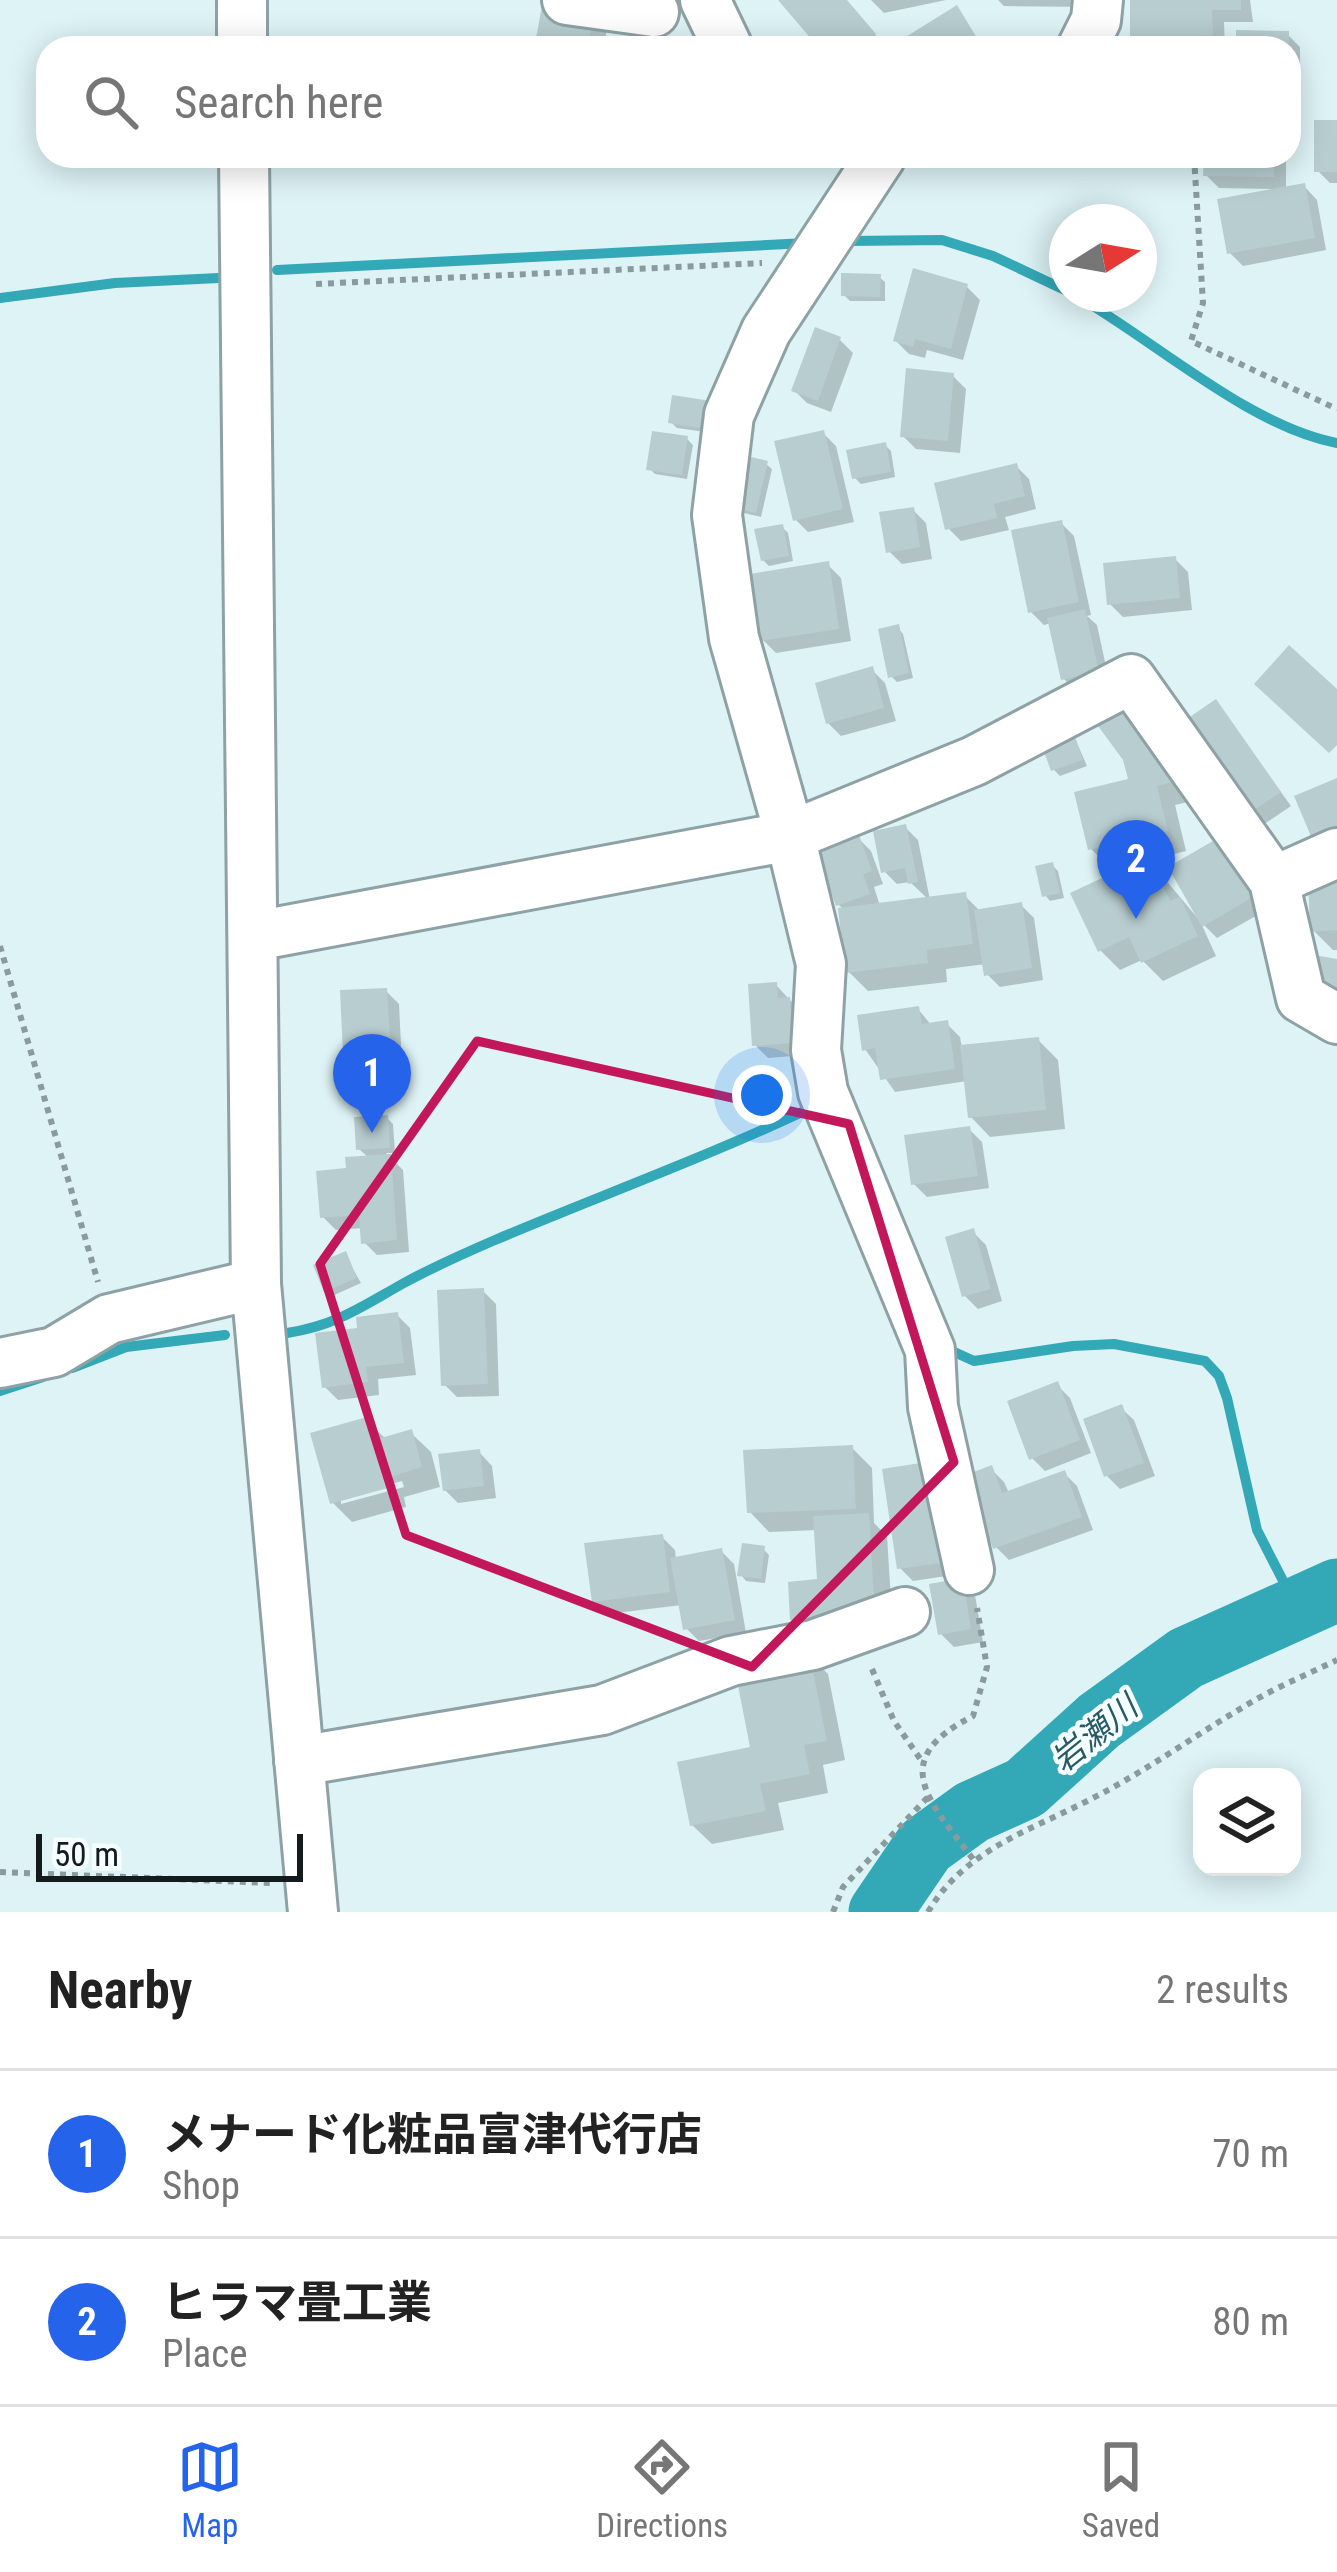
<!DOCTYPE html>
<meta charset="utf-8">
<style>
body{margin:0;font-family:"Roboto Condensed","Noto Sans JP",sans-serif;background:#f2f2f2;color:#222}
.controls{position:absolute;right:36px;bottom:36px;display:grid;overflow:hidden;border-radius:24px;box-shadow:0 6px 30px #0003}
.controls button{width:108px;height:108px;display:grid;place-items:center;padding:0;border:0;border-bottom:3px solid #e0e0e0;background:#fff;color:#222;font:60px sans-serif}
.compass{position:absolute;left:1049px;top:204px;width:108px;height:108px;border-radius:50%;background:#fff;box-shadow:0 6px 30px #0003;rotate:79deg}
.scale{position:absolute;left:36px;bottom:30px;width:267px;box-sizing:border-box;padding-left:12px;border:6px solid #131b1c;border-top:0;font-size:33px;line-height:42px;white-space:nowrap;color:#131b1c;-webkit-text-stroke:9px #f4fdff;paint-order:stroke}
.you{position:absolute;left:762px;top:1095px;width:42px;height:42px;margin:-30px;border:9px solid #fff;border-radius:50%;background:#1a73e8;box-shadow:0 0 0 18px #1a73e833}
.badge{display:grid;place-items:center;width:78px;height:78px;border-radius:50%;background:#2563eb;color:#fff;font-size:39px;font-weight:700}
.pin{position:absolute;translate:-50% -99px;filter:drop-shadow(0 3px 6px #0008)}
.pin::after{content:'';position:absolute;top:63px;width:42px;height:36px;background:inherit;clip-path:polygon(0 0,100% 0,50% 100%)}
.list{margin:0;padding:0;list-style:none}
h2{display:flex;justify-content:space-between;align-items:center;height:156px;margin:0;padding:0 48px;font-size:51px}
h2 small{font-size:39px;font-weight:400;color:#767676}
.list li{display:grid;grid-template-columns:78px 1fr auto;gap:36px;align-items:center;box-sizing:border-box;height:168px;padding:0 48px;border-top:3px solid #e0e0e0}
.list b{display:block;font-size:45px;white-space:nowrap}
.list p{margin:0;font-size:39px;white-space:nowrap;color:#767676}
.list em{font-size:39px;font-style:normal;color:#767676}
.icon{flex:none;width:66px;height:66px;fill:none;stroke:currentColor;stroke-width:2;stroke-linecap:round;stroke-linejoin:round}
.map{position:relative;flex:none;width:1337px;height:1912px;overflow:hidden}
.search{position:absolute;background:#fff;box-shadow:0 6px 30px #0003;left:36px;right:36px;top:36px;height:132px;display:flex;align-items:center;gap:30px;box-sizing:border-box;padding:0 42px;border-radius:36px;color:#767676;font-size:45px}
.sheet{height:492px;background:#fff}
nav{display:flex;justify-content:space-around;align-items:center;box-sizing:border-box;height:168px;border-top:3px solid #e0e0e0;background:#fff;font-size:33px;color:#767676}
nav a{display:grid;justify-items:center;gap:6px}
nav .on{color:#2563eb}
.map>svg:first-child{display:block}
.shadow{fill:#0003;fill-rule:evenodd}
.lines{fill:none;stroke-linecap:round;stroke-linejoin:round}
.stream{stroke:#33a8b7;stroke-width:10}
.river{stroke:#33a8b7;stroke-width:63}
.building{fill:#b7cdd0}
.minor-casing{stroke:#8ea2a5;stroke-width:54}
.path{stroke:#8a9b9d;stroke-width:6;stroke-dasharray:6 6;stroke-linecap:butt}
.minor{stroke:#fff;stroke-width:48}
.marked{fill:none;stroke:#c2185b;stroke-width:9;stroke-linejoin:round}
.labels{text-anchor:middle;stroke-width:9;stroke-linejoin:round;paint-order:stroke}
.water-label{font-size:33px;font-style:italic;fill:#2a5a61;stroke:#f4fdff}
</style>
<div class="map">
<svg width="1337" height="1912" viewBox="0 0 1337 1912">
<rect width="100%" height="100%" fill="#ddf3f6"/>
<!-- shadow -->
<path class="shadow" d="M786 0H846L886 48H823Z
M871 0H946L884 13Z
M998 0H1097V7L1004 6Z
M1133 0H1250L1253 22H1224L1225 48H1145L1133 36Z
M546 3 608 26 603 48H543L538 43Z
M1287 34 1300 47V105H1289V48H1239Z
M1337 123V183H1330L1317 170Z
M438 156H459V163L444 162Z
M693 156H725L722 164Z
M1207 156H1286V190L1304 186 1317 200 1326 250 1243 266 1230 253 1274 189 1219 188 1206 175Z
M879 277 885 282V301H850L844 295Z
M967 287 980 300 963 360 927 350 925 358 909 354 896 341Z
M840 340 853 353 831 412 807 403 794 390Z
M953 376 966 389 960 453 916 449 903 436Z
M675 399 712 433 677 428 671 422Z
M823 433 836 446 854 522 808 532 795 519Z
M687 439 693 445 687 479 655 474 649 468Z
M885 445 891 451 895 477 861 484 855 478Z
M766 464 772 469 761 517 744 513 738 507Z
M1016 466 1029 479 1036 509 1005 517 1009 530 961 541 948 528Z
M913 510 926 523 932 559 902 564 889 551Z
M1061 523 1074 536 1091 615 1087 616 1097 625 1110 685 1077 692 1064 679 1051 623 1044 625 1031 612Z
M782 527 788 533 793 561 769 566 763 560Z
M1175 559 1188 572 1192 610 1123 617 1110 604Z
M828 565 841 578 851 641 776 653 763 640Z
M898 628 903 634 913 678 897 682 891 676Z
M872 670 885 683 896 721 841 736 828 723Z
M1216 702 1291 806 1260 827 1248 814Z
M1118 704 1192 801 1175 805 1186 851 1149 860 1200 921 1216 956 1163 981 1142 960 1120 970 1100 950 1134 866 1111 869 1091 849 1131 781Z
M1073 734 1087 766 1060 776 1054 770Z
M905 827 918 840 930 900 965 896 981 912 1021 905 1034 918 1043 980 1000 987 987 974 986 964 946 969 947 982 868 991 848 971 844 910 839 905 858 838 871 851 883 884 874 887 880 906 929 900 910 882 897 884 884 871Z
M1240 843 1261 913 1217 938 1200 921Z
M1052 865 1058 871 1064 898 1050 901 1045 895Z
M1337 873V950H1333L1313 930Z
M776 985 802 1013 805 1055 768 1058 755 1045Z
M386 991 399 1004 403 1085 360 1087 347 1074Z
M918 1009 932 1026 947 1024 960 1037 962 1048 1038 1040 1058 1060 1065 1129 990 1137 971 1117 967 1081 895 1092 865 1049Z
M387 1118 393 1124 395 1153H386L403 1170 409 1252 377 1255 364 1242 363 1228 336 1230 323 1217 350 1171 369 1158 359 1149Z
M969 1129 982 1142 989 1188 927 1197 914 1184Z
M973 1232 986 1245 1002 1301 978 1309 965 1296Z
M345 1255 361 1283 332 1296 326 1290Z
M483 1291 496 1304 499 1396 457 1397 444 1384Z
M397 1315 410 1328 416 1375 378 1379 379 1395 338 1400 325 1387 360 1331Z
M1057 1385 1070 1398 1091 1453 1045 1471 1032 1458Z
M1121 1408 1134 1420 1155 1476 1120 1489 1107 1476Z
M366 1420 386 1439 411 1433 431 1452 440 1487 404 1497 406 1507 352 1522 332 1502ZM402 1481 404 1487 341 1504V1498Z
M852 1448 872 1468 874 1523 887 1536 893 1633 813 1638 793 1619 820 1582 817 1530 769 1532 750 1512ZM807 1616H890L807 1622Z
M479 1452 492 1466 496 1498 458 1503 445 1490Z
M926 1466 953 1575 913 1581 900 1568Z
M991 1469 1004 1482 1009 1493 1064 1473 1077 1486 1093 1530 1009 1560 996 1547Z
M662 1537 675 1550 676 1560 721 1551 734 1564 746 1633 699 1641 686 1628 682 1605 607 1614 594 1601Z
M763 1549 769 1555 765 1583 746 1581 741 1575Z
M962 1582 975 1595 983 1642 954 1647 941 1634Z
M808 1654 828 1674 845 1760 823 1765 828 1793 778 1803 784 1830 712 1844 692 1825 754 1749Z"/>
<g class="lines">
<!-- stream -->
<path class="stream" d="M848 241 942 240 993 256 1067 291
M277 270 807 243
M1073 294C1153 339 1248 426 1337 443
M0 298 115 283 219 278
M287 1333C337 1325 361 1307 404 1283 433 1267 465 1253 495 1240 602 1195 712 1155 817 1105
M946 1342 952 1351 974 1361 1073 1346 1114 1344 1205 1361 1219 1376 1227 1398 1257 1530 1297 1608
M72 1368 126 1347 225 1335
M0 1391 43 1377"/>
<!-- river -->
<path class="river" d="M880 1912 925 1846 972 1812 1025 1788 1099 1721 1186 1658 1337 1590"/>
</g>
<!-- building -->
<path class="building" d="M543 0 596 10 587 48 535 44Z
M778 0H847L876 34 859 48H819Z
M1130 0H1241V10H1212L1213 37H1130Z
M957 5 983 48H900L896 43Z
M1236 30 1289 31V48H1236Z
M411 36 445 38 444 48H411Z
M1314 120H1337V172H1314Z
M1204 156H1274V177L1203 176Z
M1305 183 1315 238 1227 254 1217 199Z
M913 268 968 284 951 349 915 339 913 347 893 341Z
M841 273 881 274 880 297 841 296Z
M815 327 841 337 818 401 791 391Z
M906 368 954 373 948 441 900 437Z
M672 395 711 401 707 429 668 423Z
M824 430 843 509 793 521 774 441Z
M652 431 688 436 682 475 646 470Z
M886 442 891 472 852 479 846 450Z
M747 456 768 461 756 513 735 508Z
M1017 463 1025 496 994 504 997 518 945 530 934 483Z
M914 507 920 547 886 553 879 512Z
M1062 520 1079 602 1028 613 1011 530Z
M783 524 789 556 761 561 754 529Z
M1176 556 1180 598 1107 605 1103 563Z
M829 561 839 629 760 641 750 574Z
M1085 609 1099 672 1061 680 1047 618Z
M899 624 909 673 888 678 878 629Z
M1289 645 1337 689V745L1329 753 1254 684Z
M873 666 884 708 826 724 815 683Z
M1216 699 1281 792 1245 816 1181 723Z
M1118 700 1162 732 1174 782 1157 786 1168 831 1088 850 1074 792 1128 779 1123 760 1093 719Z
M1073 731 1083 760 1051 771 1041 743Z
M1337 778V830L1313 841 1294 796Z
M906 824 918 882 908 884 905 868 881 873 873 831Z
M859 835 872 871 863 874 870 894 836 906 816 851Z
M1220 837 1264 881 1248 900 1202 927 1168 867Z
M1149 856 1170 901 1180 897 1198 936 1141 963 1129 937 1098 952 1070 893Z
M1053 862 1060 893 1042 897 1035 866Z
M1337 870V930L1310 932 1308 871Z
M966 892 973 944 927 950 928 963 845 973 838 908Z
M1022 902 1032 968 984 976 974 910Z
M1314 955 1337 959V994L1308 990Z
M777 982 778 998 790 997 793 1043 752 1046 748 984Z
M387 988 392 1073 344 1076 340 990Z
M919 1006 922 1024 948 1020 955 1069 880 1080 875 1048 862 1051 857 1015Z
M1039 1037 1046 1110 968 1118 960 1045Z
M388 1115 390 1148 356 1150 354 1117Z
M970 1126 978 1176 911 1185 904 1135Z
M391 1154 397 1240 361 1244 359 1215 320 1218 316 1171 346 1168 345 1157Z
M974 1228 991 1289 962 1297 945 1237Z
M346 1251 357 1278 324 1292 313 1265Z
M484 1288 488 1384 441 1386 437 1290Z
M398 1312 404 1363 366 1367 368 1382 322 1388 315 1333 357 1328 356 1317Z
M1058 1381 1080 1440 1029 1460 1007 1401Z
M1122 1404 1144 1463 1104 1477 1083 1419Z
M367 1417 374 1440 412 1429 422 1467 386 1478 388 1488 330 1504 310 1433Z
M853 1445 856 1509 747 1513 743 1450Z
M480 1449 484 1486 443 1491 438 1454Z
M927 1462 942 1563 897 1569 882 1469Z
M992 1465 1002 1493 1065 1470 1082 1517 993 1549 966 1475Z
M869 1513 875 1614 790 1620 788 1582 817 1579 813 1516Z
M663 1534 670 1592 592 1602 584 1543Z
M742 1543 765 1546 761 1579 737 1576Z
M722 1548 735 1620 683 1630 670 1558Z
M963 1578 971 1629 938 1635 929 1584Z
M809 1651 827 1741 804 1745 810 1774 760 1784 766 1811 690 1826 677 1762 750 1747 734 1665Z"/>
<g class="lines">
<defs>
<path id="minor" d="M242 0V48
M567 0 654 12
M705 0 728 48
M1082 48 1096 20 1098 0
M244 156 256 1284 313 1912
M1274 881 1301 998 1337 1019
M255 936 790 836 734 638 717 515 729 415 766 331 881 156
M0 1363 54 1352 109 1319 256 1284
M969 1570 933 1407 930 1350 823 1092 816 1050 821 964 790 836 974 761 1131 679 1274 881 1337 853
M299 1761 602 1710 731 1661 813 1645 905 1612"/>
</defs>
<!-- minor casing -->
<use href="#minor" class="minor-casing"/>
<!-- path -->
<path class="path" d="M1194 156 1203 303 1191 341 1337 409
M316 284 762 263
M0 946 98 1282
M872 1669 894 1721 921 1760
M973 1859C929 1801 886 1760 973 1716L987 1667 977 1608
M0 1872 271 1883
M833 1912 843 1887 928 1797
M928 1912C965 1849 1032 1830 1093 1798 1146 1771 1194 1736 1245 1706 1274 1688 1306 1675 1337 1660"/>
<!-- minor -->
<use href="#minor" class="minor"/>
</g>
<!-- marked area -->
<path class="marked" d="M477 1041 849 1124 954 1462 752 1667 406 1535 320 1264Z"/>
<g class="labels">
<!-- water labels -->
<g class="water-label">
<text transform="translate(1094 1733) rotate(-39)" y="12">岩瀬川</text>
</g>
</g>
</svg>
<div class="controls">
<button><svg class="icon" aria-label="layers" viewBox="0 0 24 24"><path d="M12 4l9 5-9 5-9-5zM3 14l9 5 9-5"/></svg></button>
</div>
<svg class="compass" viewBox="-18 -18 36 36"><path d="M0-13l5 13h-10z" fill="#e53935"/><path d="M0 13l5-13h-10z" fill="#767676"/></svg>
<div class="scale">50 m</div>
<div class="you"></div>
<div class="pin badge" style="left:372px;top:1133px">1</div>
<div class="pin badge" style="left:1136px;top:919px">2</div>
<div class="search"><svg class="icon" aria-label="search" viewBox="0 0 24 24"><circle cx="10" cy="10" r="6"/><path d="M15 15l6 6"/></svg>Search here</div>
</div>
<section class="sheet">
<h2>Nearby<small>2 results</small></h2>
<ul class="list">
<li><span class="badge">1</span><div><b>メナード化粧品富津代行店</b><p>Shop</p></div><em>70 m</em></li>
<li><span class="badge">2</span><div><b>ヒラマ畳工業</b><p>Place</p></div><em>80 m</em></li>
</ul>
</section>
<nav>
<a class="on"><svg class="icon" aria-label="map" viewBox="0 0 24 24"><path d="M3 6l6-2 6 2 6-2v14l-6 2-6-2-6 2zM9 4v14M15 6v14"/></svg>Map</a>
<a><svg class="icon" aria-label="directions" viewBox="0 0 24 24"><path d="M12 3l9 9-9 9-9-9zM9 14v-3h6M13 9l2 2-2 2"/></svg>Directions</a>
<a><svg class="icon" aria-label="saved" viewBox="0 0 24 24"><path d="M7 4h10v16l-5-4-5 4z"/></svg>Saved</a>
</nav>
